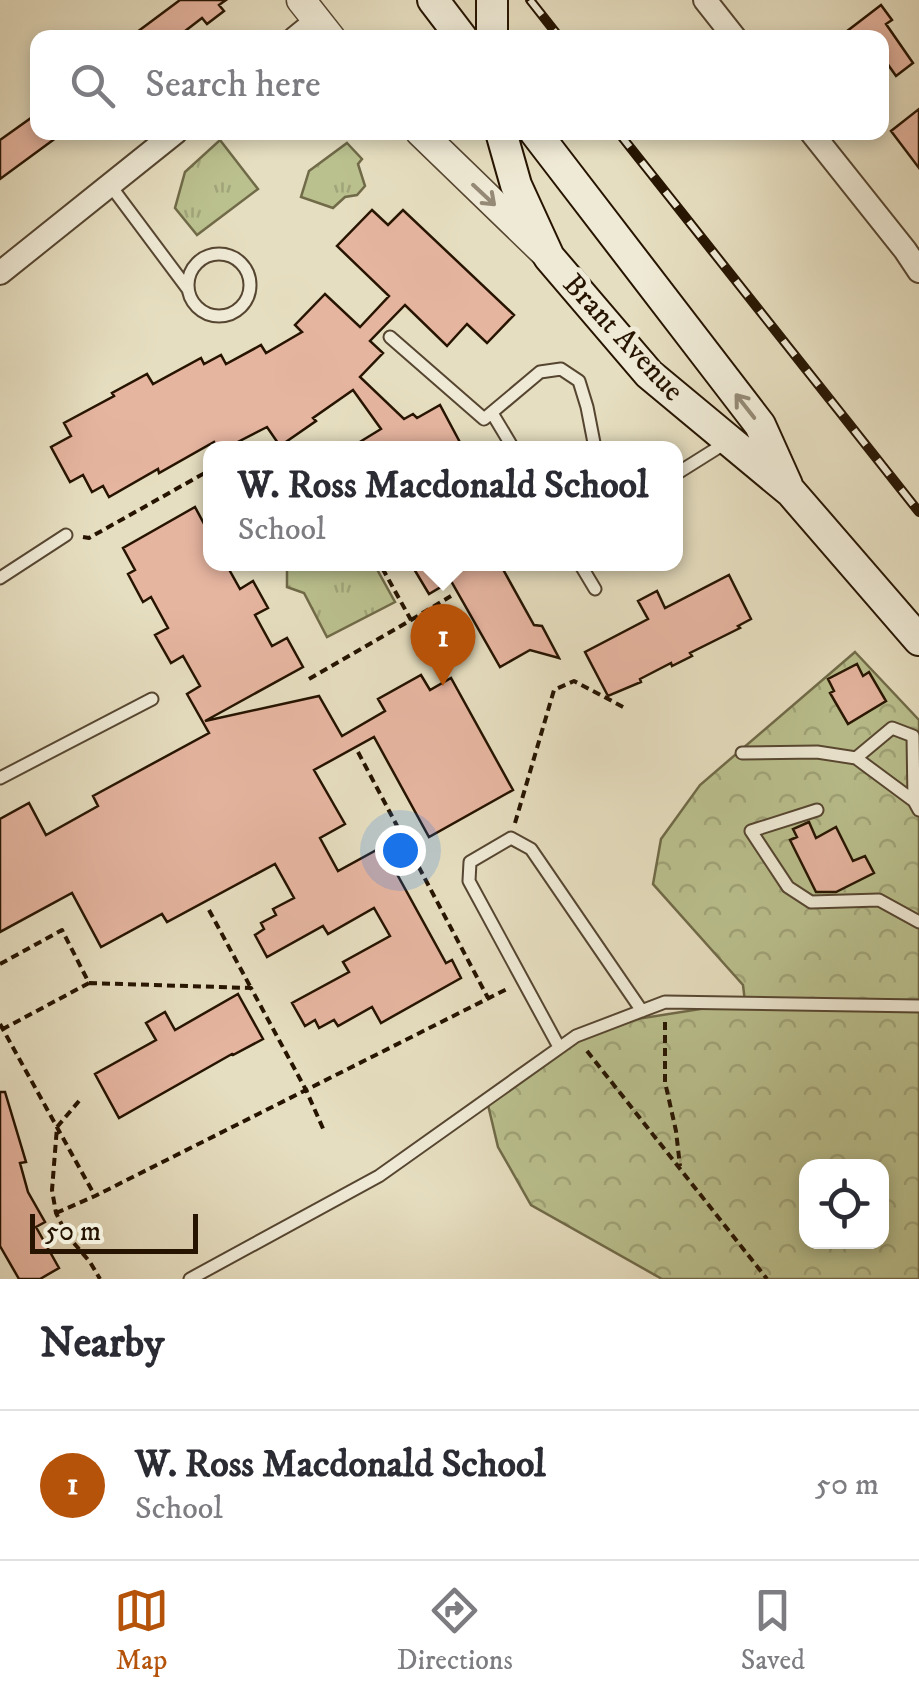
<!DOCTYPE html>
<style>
body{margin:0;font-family:"IM FELL DW Pica",serif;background:#f2f2f3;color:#2b2b33}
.controls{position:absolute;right:30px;bottom:30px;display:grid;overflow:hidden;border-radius:20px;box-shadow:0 5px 15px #0003}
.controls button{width:90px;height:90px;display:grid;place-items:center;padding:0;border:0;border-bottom:2px solid #e1e1e2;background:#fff;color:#2b2b33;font:50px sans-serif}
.scale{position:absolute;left:30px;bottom:25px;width:168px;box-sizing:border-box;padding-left:10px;border:5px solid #261401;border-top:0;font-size:28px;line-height:35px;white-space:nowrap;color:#261401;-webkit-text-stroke:8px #efead6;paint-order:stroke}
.you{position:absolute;left:400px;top:850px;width:35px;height:35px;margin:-25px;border:8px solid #fff;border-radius:50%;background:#1a73e8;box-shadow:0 0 0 15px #1a73e833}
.badge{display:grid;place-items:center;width:65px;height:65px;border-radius:50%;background:#b45309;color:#fff;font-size:32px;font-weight:700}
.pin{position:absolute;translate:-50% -82px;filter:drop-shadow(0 2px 5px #0008)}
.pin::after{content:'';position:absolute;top:52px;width:35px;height:30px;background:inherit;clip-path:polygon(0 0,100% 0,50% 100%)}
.popup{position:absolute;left:203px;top:441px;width:480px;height:130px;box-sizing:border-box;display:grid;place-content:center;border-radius:20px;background:#fff;filter:drop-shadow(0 2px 8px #0005);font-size:32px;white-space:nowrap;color:#7c7c81}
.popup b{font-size:38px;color:#2b2b33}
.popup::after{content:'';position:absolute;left:50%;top:100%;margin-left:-20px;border:20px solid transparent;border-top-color:#fff}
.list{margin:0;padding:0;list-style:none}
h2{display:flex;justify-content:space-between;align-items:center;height:130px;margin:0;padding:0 40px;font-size:42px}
h2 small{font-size:32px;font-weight:400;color:#7c7c81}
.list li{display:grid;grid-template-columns:65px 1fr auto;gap:30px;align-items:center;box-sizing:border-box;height:150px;padding:0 40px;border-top:2px solid #e1e1e2}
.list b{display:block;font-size:38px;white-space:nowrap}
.list p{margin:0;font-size:32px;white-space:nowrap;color:#7c7c81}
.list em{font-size:32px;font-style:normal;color:#7c7c81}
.icon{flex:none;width:55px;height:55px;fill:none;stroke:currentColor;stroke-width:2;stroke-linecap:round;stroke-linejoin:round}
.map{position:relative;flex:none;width:919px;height:1279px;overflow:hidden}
.search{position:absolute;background:#fff;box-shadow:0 5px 15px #0003;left:30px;right:30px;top:30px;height:110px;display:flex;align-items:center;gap:25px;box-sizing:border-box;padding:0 35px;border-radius:20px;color:#7c7c81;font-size:38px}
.sheet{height:280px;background:#fff}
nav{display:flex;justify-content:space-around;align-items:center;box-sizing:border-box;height:140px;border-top:2px solid #e1e1e2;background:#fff;font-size:28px;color:#7c7c81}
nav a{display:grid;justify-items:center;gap:5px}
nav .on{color:#b45309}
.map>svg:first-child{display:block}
.forest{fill:url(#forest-crowns);stroke:#706a48;stroke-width:2.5;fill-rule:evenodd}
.park{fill:url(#park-tufts);stroke:#706a48;stroke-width:2.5}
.building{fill:#e6b5a0;stroke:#261401;stroke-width:2.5}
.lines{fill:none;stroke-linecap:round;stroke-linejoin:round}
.service-casing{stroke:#564631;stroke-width:15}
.minor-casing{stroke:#564631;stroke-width:26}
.tertiary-casing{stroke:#564631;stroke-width:31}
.secondary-casing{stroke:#261401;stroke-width:34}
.path{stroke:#261401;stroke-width:4;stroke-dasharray:8 5;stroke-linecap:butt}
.service{stroke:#efead6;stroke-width:11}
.minor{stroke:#efead6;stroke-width:22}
.tertiary{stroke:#efead6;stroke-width:28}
.secondary{stroke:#efead6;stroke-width:30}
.rail-casing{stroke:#261401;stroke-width:10}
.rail{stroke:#efead6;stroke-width:6;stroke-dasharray:19;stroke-linecap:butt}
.oneway{stroke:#958a76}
.labels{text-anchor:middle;stroke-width:10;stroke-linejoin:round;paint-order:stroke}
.street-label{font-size:30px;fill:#261401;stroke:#efead6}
</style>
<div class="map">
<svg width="919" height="1279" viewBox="0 0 919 1279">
<defs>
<pattern id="forest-crowns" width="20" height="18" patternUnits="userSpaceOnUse" patternTransform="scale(2.5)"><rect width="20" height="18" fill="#bac08e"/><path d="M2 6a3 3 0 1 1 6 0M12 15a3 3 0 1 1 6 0" fill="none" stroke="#a0a479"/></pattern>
<pattern id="park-tufts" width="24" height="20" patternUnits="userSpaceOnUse" patternTransform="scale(2.5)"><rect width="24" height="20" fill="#bac08e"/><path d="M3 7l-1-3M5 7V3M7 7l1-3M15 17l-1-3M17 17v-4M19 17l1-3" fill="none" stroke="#a0a479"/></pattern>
</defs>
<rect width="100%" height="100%" fill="#e6dec0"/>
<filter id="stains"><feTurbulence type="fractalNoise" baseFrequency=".002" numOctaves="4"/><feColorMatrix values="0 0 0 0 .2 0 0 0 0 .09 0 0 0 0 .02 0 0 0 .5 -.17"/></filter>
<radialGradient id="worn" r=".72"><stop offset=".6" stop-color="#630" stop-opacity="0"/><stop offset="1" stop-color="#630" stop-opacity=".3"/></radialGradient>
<!-- forest -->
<path class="forest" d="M855 652 919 720V1279H662L531 1205 498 1147 488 1105 539 1057 618 1022 745 1002 743 985 653 884 661 839 700 785ZM806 1166H882V1242H806Z"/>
<!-- park -->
<path class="park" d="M220 140 258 189 197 235 175 208 185 172Z
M347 143 362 159 358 164 365 186 357 195 345 197 333 208 301 197 309 171Z
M287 564H374L395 602 327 637 304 593 287 587Z"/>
<!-- building -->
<path class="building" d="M180 0H226L219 5 224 11 207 24 202 18 176 38H129Z
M881 5 892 20 886 24 913 63 896 76 882 56V38H838Z
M919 109V168L891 131Z
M38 113V132H64L0 179V140Z
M372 210 388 225 403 210 514 315 487 343 467 324 447 346 405 305 370 341 383 353 360 377 404 419 413 414 417 418 440 405 463 448H350L381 429 353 390 313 418 316 421 280 446 267 427 226 448H217L214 442 159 473 158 469 109 497 103 486 92 492 83 475 70 482 51 447 71 436 64 423 114 396 112 393 147 374 153 384 201 358 204 364 221 355 226 364 261 345 266 353 302 332 295 325 325 294 360 327 389 296 337 246Z
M195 507 210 535V564H226L240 589 253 581 268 608 255 615 272 646 287 638 303 667 205 721 319 696 342 736 385 711 378 699 421 675 430 690 451 678 513 790 429 837 374 737 314 770 345 824 320 838 338 871 382 847 446 963 452 960 461 978 381 1023 372 1007 338 1026 334 1020 319 1028 315 1020 305 1026 292 1003 349 972 343 962 390 936 374 908 328 934 323 926 267 957 255 935 264 929 261 923 276 915 273 909 294 898 275 864 167 922 162 914 101 947 72 893 0 932V819L29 803 46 835 98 806 93 796 209 733 187 694 200 686 183 656 171 663 155 635 168 628 151 597 143 602 128 574 135 570 123 548Z
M411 564H500L534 625 542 626 559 658 530 650 500 667 451 581 429 594Z
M729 575 751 619 738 626 740 628 690 653 692 656 672 666 671 663 640 679 641 682 608 696 585 652 648 619 638 601 657 591 665 608Z
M857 664 863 676 869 672 886 701 848 724 830 693 834 691 828 679Z
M809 822 816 838 836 827 853 861 865 856 874 873 836 892H816L790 840 797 837 793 829Z
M238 994 263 1039 233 1055 232 1054 119 1118 95 1074 156 1040 146 1023 165 1012 175 1030Z
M0 1092H5L26 1162 20 1163 28 1192 45 1222 36 1227 59 1268 40 1279H19L0 1246Z"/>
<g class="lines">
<defs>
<path id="service" d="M110 185 187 288
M188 285a31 31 0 1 1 62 0a31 31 0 1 1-62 0Z
M390 337 484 419 540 372 561 369 579 381 587 407 595 448
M492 413 513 448
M676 474 727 442
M580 564 595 589
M0 578 66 535
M742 753 817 752 856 758 914 801 919 810
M856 758 892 728 913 736 914 801
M0 778 152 699
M817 810 751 831 788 887 811 902 879 900 919 922
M559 1047 469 881 470 862 511 838 531 849 642 1011
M190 1279 379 1176 576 1036 665 1002 919 1006"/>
<path id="minor" d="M705 0 735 38
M295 38 316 21
M811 132 905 250 919 271
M0 273 176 132"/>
<path id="tertiary" d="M301 0 331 38
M420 132 545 253"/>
<path id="secondary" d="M433 0 462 38
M492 0V38
M501 132 516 185 549 257 649 374 791 492 919 640
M535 132 760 425 787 485"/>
</defs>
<!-- service casing -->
<use href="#service" class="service-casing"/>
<!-- minor casing -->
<use href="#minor" class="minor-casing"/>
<!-- tertiary casing -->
<use href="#tertiary" class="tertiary-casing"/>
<!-- secondary casing -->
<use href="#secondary" class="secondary-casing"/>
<!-- path -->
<path class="path" d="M83 537 89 538 210 470
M411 620 451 596
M309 679 411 620 380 564
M358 752 488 998
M515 823 554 690 574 681 627 709
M209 910 251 988
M0 964 62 930 89 983 3 1029
M89 983 251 988 306 1090 325 1133
M665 1022V1082L676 1131 680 1166
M0 1024 95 1196
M587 1051 767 1279
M79 1101 57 1127 52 1190 56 1213 67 1235 90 1262 100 1279
M56 1213 95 1196 507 989"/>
<!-- service -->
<use href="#service" class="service"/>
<!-- minor -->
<use href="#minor" class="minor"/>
<!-- tertiary -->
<use href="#tertiary" class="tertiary"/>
<!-- secondary -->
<use href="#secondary" class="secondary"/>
<defs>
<path id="rail" d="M530 0 560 38
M618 132 919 512"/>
</defs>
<!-- rail casing -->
<use href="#rail" class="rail-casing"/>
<!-- rail -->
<use href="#rail" class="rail"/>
</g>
<!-- one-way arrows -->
<defs><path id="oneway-shaft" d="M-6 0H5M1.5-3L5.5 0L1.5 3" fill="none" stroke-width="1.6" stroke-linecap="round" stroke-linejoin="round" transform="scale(2.5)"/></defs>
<g class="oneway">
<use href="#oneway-shaft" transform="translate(484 195) rotate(43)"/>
<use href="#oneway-shaft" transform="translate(745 406) rotate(-128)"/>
</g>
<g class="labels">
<!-- street labels -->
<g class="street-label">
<text transform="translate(624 337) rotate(47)" y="10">Brant Avenue</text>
</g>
</g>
<rect width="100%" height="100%" filter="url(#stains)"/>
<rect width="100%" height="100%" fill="url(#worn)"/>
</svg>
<div class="controls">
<button><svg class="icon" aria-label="locate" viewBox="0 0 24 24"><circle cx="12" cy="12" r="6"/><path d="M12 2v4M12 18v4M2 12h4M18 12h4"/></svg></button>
</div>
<div class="scale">50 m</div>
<div class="you"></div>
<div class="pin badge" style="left:443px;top:686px">1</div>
<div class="popup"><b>W. Ross Macdonald School</b>School</div>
<div class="search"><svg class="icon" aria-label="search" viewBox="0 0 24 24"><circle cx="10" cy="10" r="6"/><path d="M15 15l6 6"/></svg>Search here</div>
</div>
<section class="sheet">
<h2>Nearby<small></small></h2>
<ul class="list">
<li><span class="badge">1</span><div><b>W. Ross Macdonald School</b><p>School</p></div><em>50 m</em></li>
</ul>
</section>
<nav>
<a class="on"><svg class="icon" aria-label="map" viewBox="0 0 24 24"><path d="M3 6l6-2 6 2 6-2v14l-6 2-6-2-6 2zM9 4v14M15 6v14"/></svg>Map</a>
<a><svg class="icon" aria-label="directions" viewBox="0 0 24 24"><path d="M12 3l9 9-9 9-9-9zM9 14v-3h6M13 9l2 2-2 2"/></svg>Directions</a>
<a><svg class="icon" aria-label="saved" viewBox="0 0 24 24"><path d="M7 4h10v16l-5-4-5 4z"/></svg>Saved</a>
</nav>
